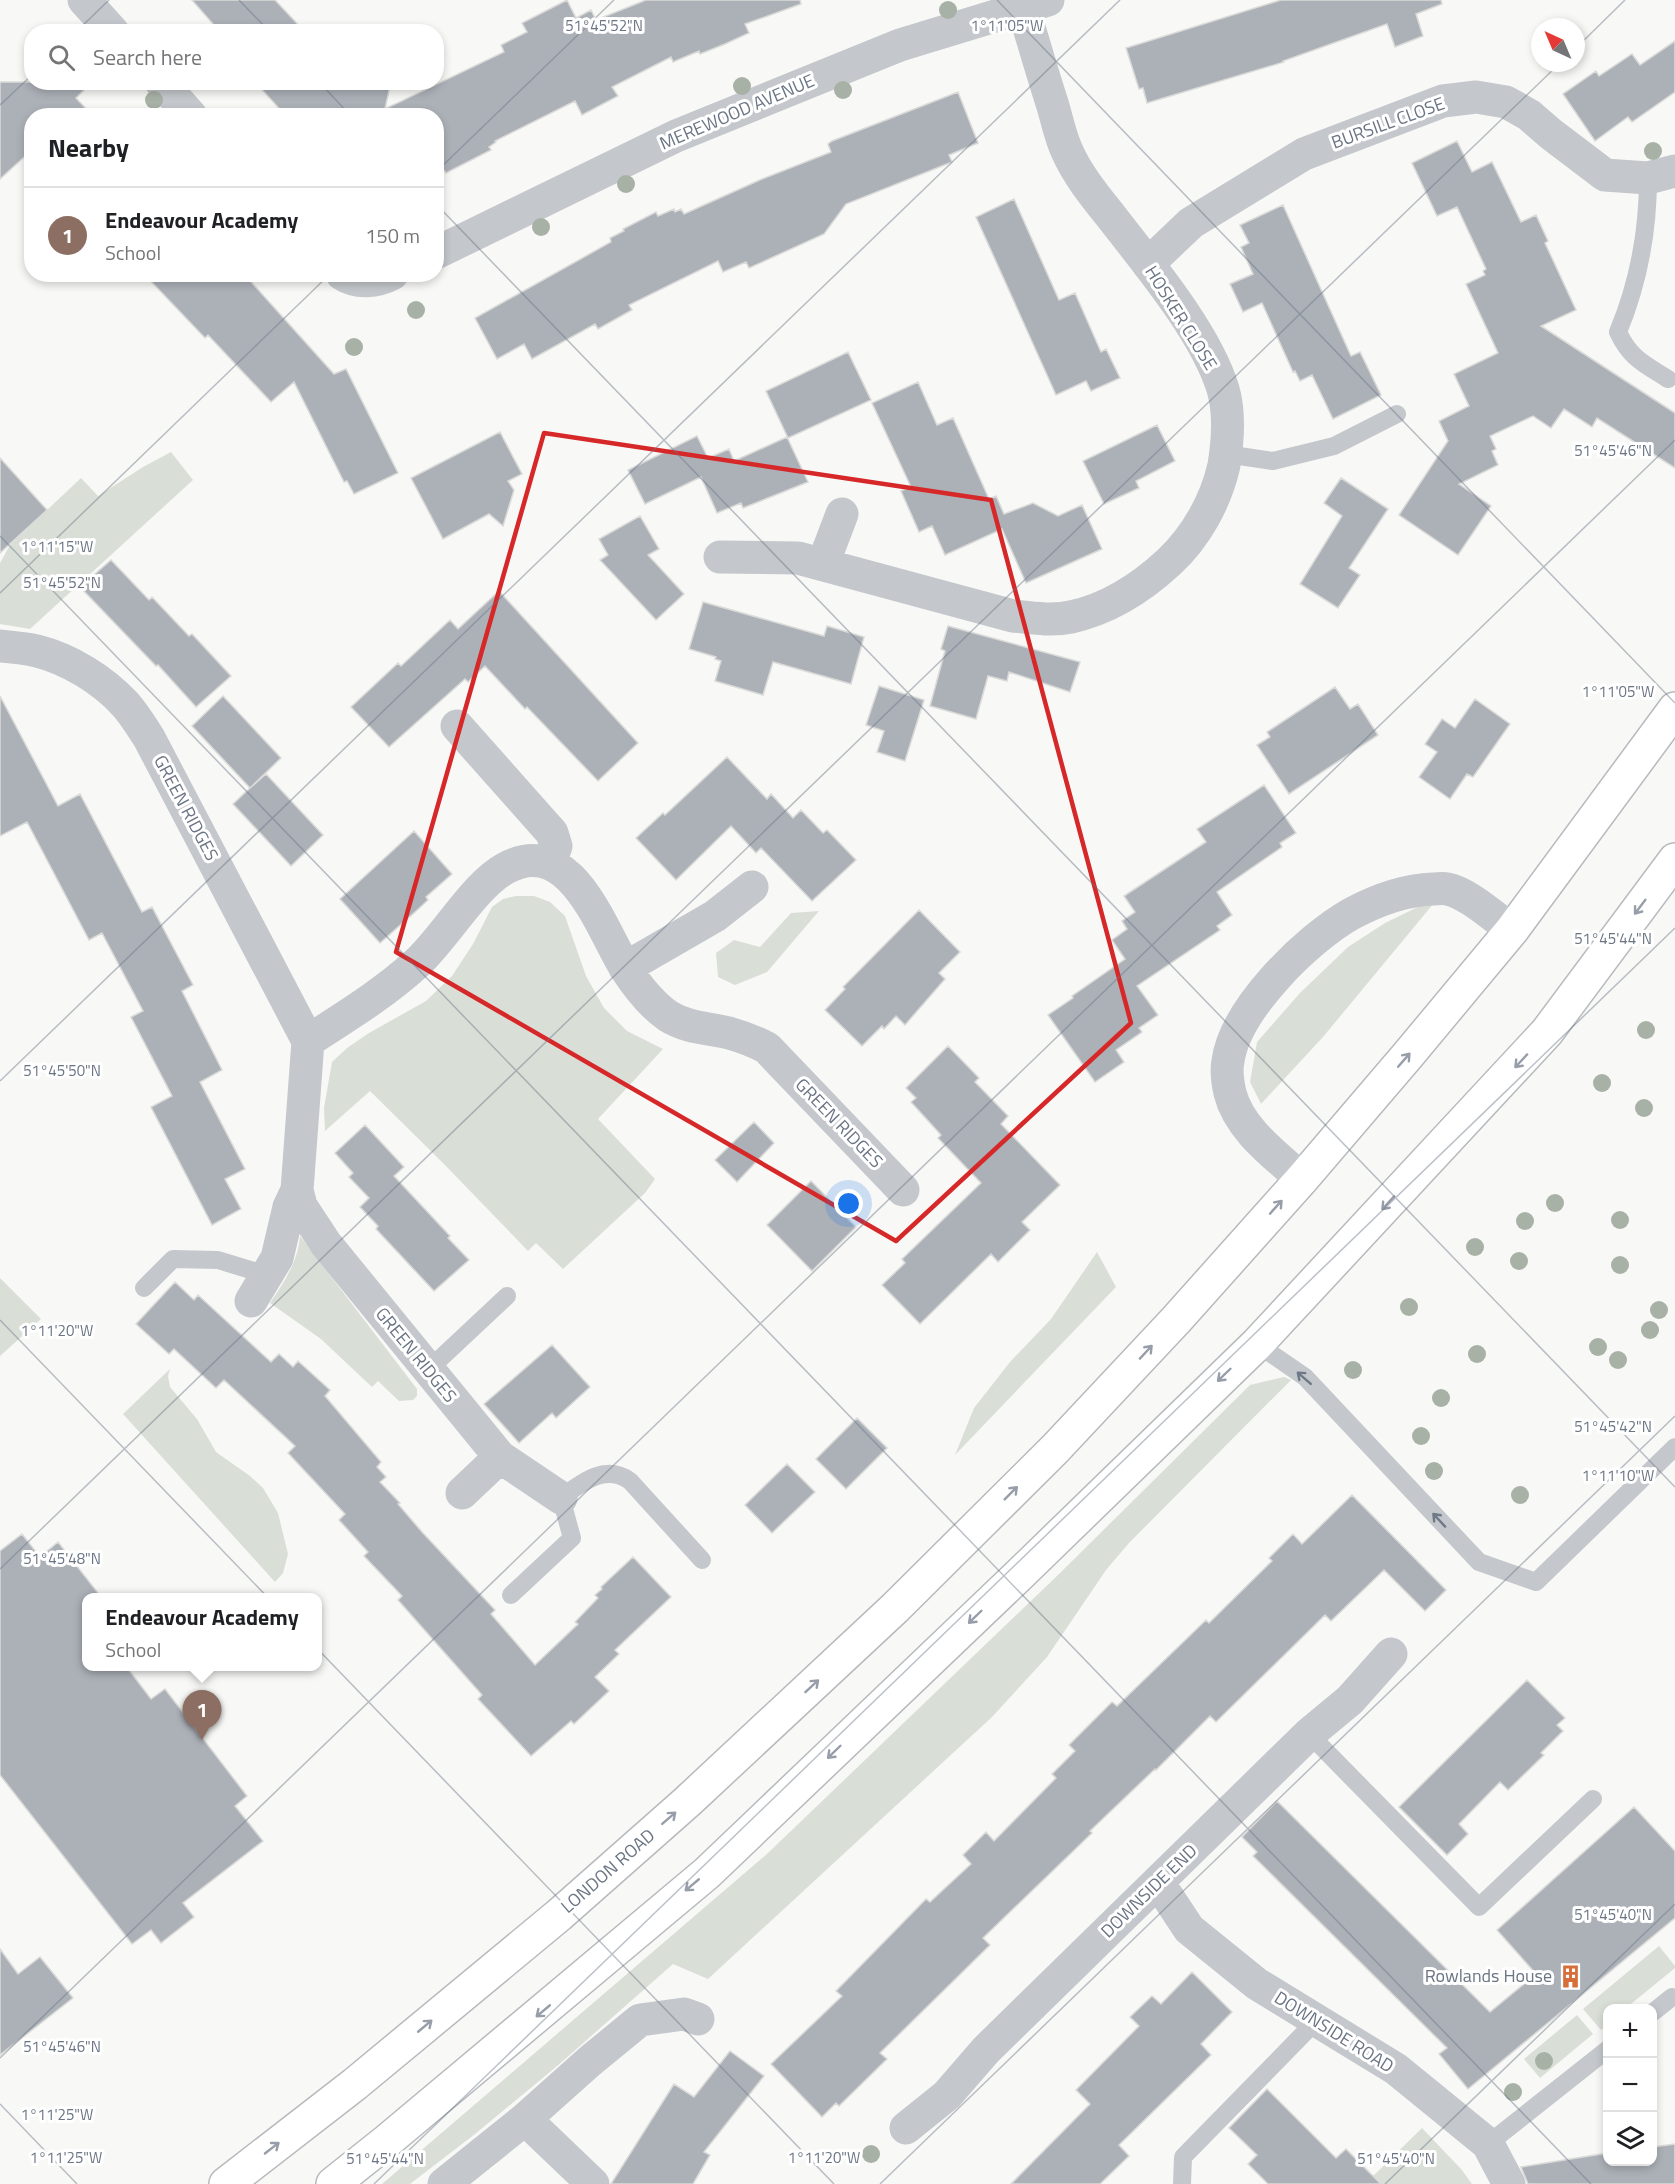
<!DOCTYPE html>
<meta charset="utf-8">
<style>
body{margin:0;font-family:"Titillium Web",sans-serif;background:#f6f6f6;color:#202124}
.controls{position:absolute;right:18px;bottom:18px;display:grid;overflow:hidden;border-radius:12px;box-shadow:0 3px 9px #0003}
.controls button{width:54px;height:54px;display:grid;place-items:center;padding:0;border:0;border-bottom:2px solid #e0e0e0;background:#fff;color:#202124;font:30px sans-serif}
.compass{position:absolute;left:1531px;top:18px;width:54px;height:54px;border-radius:50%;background:#fff;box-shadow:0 3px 9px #0003;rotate:316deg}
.you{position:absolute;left:849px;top:1204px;width:21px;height:21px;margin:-15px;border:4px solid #fff;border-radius:50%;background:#1a73e8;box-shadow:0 0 0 9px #1a73e833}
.badge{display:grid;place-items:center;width:39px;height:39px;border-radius:50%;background:#ea580c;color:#fff;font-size:20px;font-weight:700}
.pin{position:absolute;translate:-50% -50px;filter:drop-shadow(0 2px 3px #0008)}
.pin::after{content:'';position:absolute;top:32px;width:21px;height:18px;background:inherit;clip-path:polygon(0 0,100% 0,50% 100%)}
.popup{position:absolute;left:82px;top:1593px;width:240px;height:78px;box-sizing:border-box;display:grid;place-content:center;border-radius:12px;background:#fff;filter:drop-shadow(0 2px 4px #0005);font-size:20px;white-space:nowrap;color:#757577}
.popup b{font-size:22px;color:#202124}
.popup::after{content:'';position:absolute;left:50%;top:100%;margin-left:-12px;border:12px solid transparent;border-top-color:#fff}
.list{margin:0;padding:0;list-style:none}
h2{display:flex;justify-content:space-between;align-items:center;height:78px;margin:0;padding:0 24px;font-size:26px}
h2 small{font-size:20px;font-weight:400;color:#757577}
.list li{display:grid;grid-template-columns:39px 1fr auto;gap:18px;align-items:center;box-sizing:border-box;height:96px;padding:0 24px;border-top:2px solid #e0e0e0}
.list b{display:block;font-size:22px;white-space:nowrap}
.list p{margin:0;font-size:20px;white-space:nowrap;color:#757577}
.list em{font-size:20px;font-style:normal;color:#757577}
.icon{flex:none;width:33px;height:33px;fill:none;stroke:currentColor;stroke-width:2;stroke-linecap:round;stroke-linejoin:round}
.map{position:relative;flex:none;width:1675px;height:2184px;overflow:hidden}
.search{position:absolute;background:#fff;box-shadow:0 3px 9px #0003;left:24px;top:24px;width:420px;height:66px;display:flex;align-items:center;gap:15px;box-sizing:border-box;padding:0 21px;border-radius:24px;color:#757577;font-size:22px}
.panel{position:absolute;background:#fff;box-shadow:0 3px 9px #0003;left:24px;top:108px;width:420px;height:174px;border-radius:24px}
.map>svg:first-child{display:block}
.green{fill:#d9dfd7}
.building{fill:#acb1b8;stroke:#dadad8;stroke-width:1.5}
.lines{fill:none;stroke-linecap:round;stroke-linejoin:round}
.trunk-casing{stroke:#b7babd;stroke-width:36}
.service{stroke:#c4c7cb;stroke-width:18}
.minor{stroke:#c4c7cb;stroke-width:33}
.trunk{stroke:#fff;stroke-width:33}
.tree{fill:#a8b1a6}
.oneway{stroke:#979ea9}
.oneway2{stroke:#6e7988}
.marked{fill:none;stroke:#d62828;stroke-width:4.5;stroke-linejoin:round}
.ticks{fill:none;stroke:#6a7584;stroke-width:1.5;stroke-opacity:0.45}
.labels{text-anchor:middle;stroke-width:6;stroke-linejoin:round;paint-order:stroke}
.street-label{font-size:18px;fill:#6a7584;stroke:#fff}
.poi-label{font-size:18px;fill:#6a7584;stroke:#fff;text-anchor:end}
.ticks-label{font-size:15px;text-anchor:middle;fill:#6a7584;stroke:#fff;stroke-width:6;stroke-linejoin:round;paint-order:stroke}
</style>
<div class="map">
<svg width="1675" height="2184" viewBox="0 0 1675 2184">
<rect width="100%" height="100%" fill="#f8f8f6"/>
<!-- green -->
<path class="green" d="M171 452 193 480 30 629 0 624V563L10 545 81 478 98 496 143 467Z
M516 896H534L550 902 565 916 586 976 604 1008 627 1031 663 1049 598 1119 655 1179 645 1193 563 1269 536 1243 528 1251 443 1163 370 1091 325 1131 324 1108 332 1062 347 1048 369 1033 426 1001 452 976 473 944 492 907 503 899Z
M1434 903 1323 1037 1261 1104 1250 1082 1257 1042 1300 993 1348 947 1385 923 1424 904Z
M819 911 767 972 735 985 718 977 716 953 734 940 760 947 791 913Z
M300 1236 417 1389V1396L413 1400 399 1401 378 1381 372 1387 321 1339 270 1303C284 1282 298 1262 300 1236Z
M1097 1252 1116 1287 955 1455 974 1408 1010 1362 1051 1319Z
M0 1278 41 1319 0 1356Z
M170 1369 168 1376 170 1387 197 1419 216 1452 250 1476 263 1488 278 1513 288 1554 283 1573 275 1582 123 1414Z
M1284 1377 1291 1380 1129 1543 1106 1570 1047 1657 992 1717 708 1979 673 1964 556 2067 475 2134 410 2184H382L768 1853 1058 1575 1250 1385Z
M1659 1946 1675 1966V1968L1626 2008H1608L1607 2024 1601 2030 1583 2009Z
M1577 2015 1593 2034 1540 2078 1524 2059Z
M1422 2128 1462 2170 1472 2184H1365Z"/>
<!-- building -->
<path class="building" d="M192 0H275L305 32H220Z
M567 0 576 18 591 10 596 20 646 0H800L801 4 745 24 749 33 725 44 700 54 699 51 673 62 671 57 612 87 618 96 582 115 575 101 495 141 496 142 489 147 491 150 446 173 436 159V116H286L255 82H391L385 109 504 52 501 45 527 32 522 23Z
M1281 0H1441L1442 4 1416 14 1423 36 1395 47 1387 24 1283 61 1284 62 1147 103 1143 88 1139 89 1126 48Z
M1675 41V92L1632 122 1628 117 1595 141 1563 94 1596 71 1599 76 1632 54 1640 65Z
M0 82H92L76 98 93 116H32V150L0 179Z
M958 92 978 143 949 155 952 162 846 204 824 234 749 268 746 262 723 272 718 261 629 305 632 310 598 329 595 324 532 359 524 344 497 359 475 318 611 242 610 238 624 231 623 229 656 212 658 216 674 209 675 212 681 209 684 214 762 179 831 152 828 144 832 141Z
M1457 141 1472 172 1492 162 1521 222 1536 215 1548 241 1545 243 1576 310 1541 326 1675 413V468L1597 418 1592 427 1564 409 1551 428 1533 416 1490 436 1496 449 1492 451 1498 465 1459 484 1491 506 1458 555 1399 515 1448 441 1439 421 1469 406 1454 374 1498 353 1466 284 1485 275 1483 271 1486 269 1457 207 1437 216 1412 163Z
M1014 199 1059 300 1075 293 1101 352 1106 349 1120 378 1091 391 1086 381 1056 395 976 217Z
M1283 205 1351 356 1360 352 1381 395 1333 419 1312 375 1300 381 1295 371 1293 372 1262 303 1243 312 1230 284 1253 274 1241 247 1249 243 1240 225Z
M144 274H244L334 374 346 369 398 473 354 494 347 481 344 482 294 382 271 402 208 335 205 338Z
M848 352 871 400 788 438 766 391Z
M918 382 937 425 953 418 989 499 996 496 1004 514 1033 503 1058 516 1082 505 1102 549 1026 583 1002 529 945 555 932 526 919 532 901 491 911 487 872 403Z
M1157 425 1175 461 1136 481 1139 488 1104 504 1083 461Z
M500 432 522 474 508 481 514 490 503 526 489 514 443 539 411 478Z
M697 436 708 458 729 449 734 461 787 437 808 482 743 508 741 503 717 513 701 477 645 504 628 470Z
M0 458 47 510 0 553Z
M1341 478 1388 509 1349 568 1360 575 1338 608 1300 584 1342 516 1324 503Z
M640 516 659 549 648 555 684 594 656 620 600 560 608 555 599 539Z
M111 560 149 600 152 597 189 636 192 634 231 676 196 707 158 665 156 666 80 587Z
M499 591 638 743 598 781 527 707 525 709 485 666 468 682 465 679 389 747 351 707 398 663 401 666 450 620 458 629Z
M703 602 824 636 827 626 864 637 851 684 773 662 763 695 715 681 721 661 715 659 716 657 689 649Z
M948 626 1080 662 1070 692 1009 672 1007 681 988 676 976 719 930 706 945 651 941 649Z
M879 686 924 700 905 761 877 752 884 731 866 725Z
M1335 687 1350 709 1358 704 1378 735 1289 794 1257 745 1270 737 1267 732Z
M0 696 58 806 80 794 142 912 152 907 193 985 182 991 222 1070 200 1082 245 1169 225 1179 241 1209 212 1225 151 1107 172 1096 131 1017 143 1011 102 933 89 940 27 822 0 836Z
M223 696 281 758 250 788 266 774 323 835 291 866 233 804 250 788 192 726Z
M1475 699 1510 724 1473 777 1467 774 1450 799 1419 777 1437 752 1425 744 1442 719 1455 728Z
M727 757 767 799 771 794 793 818 801 810 823 833 827 830 856 860 812 901 761 848 756 853 731 826 676 880 636 838 663 813 665 815Z
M1264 785 1296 833 1280 843 1282 847 1217 892 1232 915 1217 926 1220 930 1137 986 1158 1015 1139 1028 1142 1032 1116 1050 1124 1062 1095 1082 1048 1015 1073 998 1072 996 1125 959 1112 940 1127 929 1122 921 1135 912 1124 896 1206 842 1197 829Z
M414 831 452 874 426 897 428 900 415 912 380 943 340 899Z
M919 910 960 952 939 973 945 979 905 1025 896 1016 884 1029 882 1026 862 1046 825 1010 845 989 843 987Z
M948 1046 979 1078 975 1082 1008 1116 1001 1124 1060 1185 1022 1222 1030 1230 998 1262 991 1254 920 1324 882 1285 905 1263 902 1259 981 1183 938 1138 941 1135 911 1102 916 1098 906 1088Z
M754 1122 774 1143 737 1182 715 1160Z
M365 1125 404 1167 394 1176 450 1236 448 1238 469 1260 434 1291 376 1229 378 1226 360 1207 369 1198 349 1177 353 1173 335 1153Z
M811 1181 856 1227 812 1271 767 1225Z
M175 1282 194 1300 198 1295 271 1362 279 1354 293 1367 298 1361 330 1390 325 1396 381 1462 377 1467 386 1477 380 1482 400 1503 398 1504 422 1532 495 1610 491 1614 535 1665 578 1624 575 1622 598 1598 595 1595 602 1589 601 1587 633 1557 671 1597 615 1650 619 1654 595 1677 609 1691 574 1724 571 1721 531 1756 478 1699 482 1695 398 1600 402 1596 364 1556 368 1552 339 1520 345 1514 288 1453 295 1446 224 1380 216 1388 174 1349 169 1354 136 1324Z
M552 1345 590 1387 556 1418 552 1413 519 1443 484 1404Z
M857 1418 887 1448 846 1489 816 1459Z
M787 1464 815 1492 772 1533 745 1505Z
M1352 1495 1446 1590 1425 1611 1384 1570 1331 1621 1325 1615 1216 1722 1210 1716 1156 1770 1155 1769 1090 1831 1092 1833 983 1938 990 1945 880 2053 887 2059 839 2106 836 2103 822 2117 771 2064 842 1996 836 1991 926 1899 930 1902 971 1864 963 1855 986 1832 994 1841 1056 1778 1052 1774 1075 1751 1069 1745 1112 1702 1117 1706 1206 1620 1209 1623 1272 1561 1269 1558 1293 1534 1302 1544Z
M22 1534 40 1557 58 1542 102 1598H87V1666H126L151 1699 165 1689 247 1796 235 1806 263 1841 183 1903 194 1917 161 1943 151 1930 132 1944 0 1775V1551Z
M1527 1680 1565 1718 1557 1725 1563 1731 1541 1753 1544 1755 1508 1790 1500 1782 1459 1824 1468 1834 1447 1855 1399 1807Z
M1277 1801 1490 2012 1536 1974 1497 1930 1634 1807 1675 1851V1918L1468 2089 1439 2054 1447 2048 1253 1856 1257 1852 1242 1837Z
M0 1949 18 1974 40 1957 73 1998 0 2055Z
M1192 1972 1232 2012 1201 2044 1211 2055 1119 2145 1129 2156 1100 2184H1011L1090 2104 1076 2090 1139 2026 1130 2017 1152 1996 1161 2004Z
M730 2051 764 2076 704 2152 710 2155 693 2184H611L674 2084 694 2097Z
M1267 2089 1336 2158 1346 2149 1381 2184H1268L1248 2164 1257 2155 1229 2128Z
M1675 2144V2184H1528L1521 2167 1608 2153V2162H1653V2147Z"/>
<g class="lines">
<defs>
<path id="trunk" d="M226 2184 355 2084 559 1915 687 1802 895 1608 1055 1449 1176 1320 1302 1179 1408 1055 1512 930 1675 709
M333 2184 387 2141 707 1873 1017 1577 1257 1344 1547 1032 1675 860"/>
</defs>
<!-- trunk casing -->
<use href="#trunk" class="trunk-casing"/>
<!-- service -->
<path class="service" d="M1648 178C1648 230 1638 284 1618 332 1630 358 1644 364 1668 379
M1226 454 1273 461 1334 446 1397 414
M144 1288 173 1259 218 1260 267 1275
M1257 1344 1305 1377 1479 1562 1536 1582 1675 1447
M428 1370 507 1296
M511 1595 572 1538 561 1498C581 1483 605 1463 630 1481L702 1560
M1309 1734 1479 1907 1593 1799
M1652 2013 1672 1997
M1488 2144 1608 2049
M1182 2184 1183 2157 1317 2020"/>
<!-- minor -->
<path class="minor" d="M84 0 113 32
M161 82 191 116
M436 253 676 136 900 45 1048 0
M1148 264 1191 223 1304 154 1443 101 1476 97 1506 102 1529 115 1551 134 1605 175 1648 178 1675 171
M342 274C357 284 377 282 392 274
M720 557 798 558 1013 616C1032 618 1052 621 1071 617 1108 609 1142 587 1169 562 1196 537 1216 501 1224 465 1228 440 1230 413 1223 389 1205 331 1147 263 1110 215 1094 195 1077 174 1067 151 1060 136 1057 119 1052 103 1042 72 1033 40 1023 8
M823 564 842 514
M0 646C12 647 25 648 37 651 69 659 103 680 125 704 134 714 142 727 149 738L308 1041 297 1190 301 1206 326 1244 500 1457 561 1498
M457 726 552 833 556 846 550 863
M625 968 715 916 752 887
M308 1041C345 1017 383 994 416 964 445 938 474 885 506 868 571 833 601 929 626 969 637 986 651 1004 668 1016 687 1028 708 1028 729 1033 743 1037 754 1041 767 1048L903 1190
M1302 1179C1275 1155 1239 1129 1230 1093 1228 1084 1226 1070 1228 1061 1235 1009 1307 939 1351 914 1377 900 1404 890 1433 889 1437 889 1443 888 1447 889 1468 893 1495 918 1512 930
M251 1301 277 1258 289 1207 297 1190
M462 1493 500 1457
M1158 1882 1189 1929 1257 1984 1396 2069 1488 2144 1509 2184
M525 2119 593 2184
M906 2128 947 2095 986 2050 1309 1734 1350 1700 1391 1654
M444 2184 525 2119 590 2061 640 2020 684 2014 698 2019"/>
<!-- trunk -->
<use href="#trunk" class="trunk"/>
</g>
<!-- trees -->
<g class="tree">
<circle cx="948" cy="10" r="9"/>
<circle cx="742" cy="86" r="9"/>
<circle cx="843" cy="90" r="9"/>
<circle cx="154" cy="100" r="9"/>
<circle cx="1653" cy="151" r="9"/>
<circle cx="626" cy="184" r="9"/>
<circle cx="541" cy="227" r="9"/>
<circle cx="416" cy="310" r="9"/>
<circle cx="354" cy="347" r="9"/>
<circle cx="1646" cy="1030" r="9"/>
<circle cx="1602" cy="1083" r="9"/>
<circle cx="1644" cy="1108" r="9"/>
<circle cx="1555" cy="1203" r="9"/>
<circle cx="1620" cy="1220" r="9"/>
<circle cx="1525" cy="1221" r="9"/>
<circle cx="1475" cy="1247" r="9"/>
<circle cx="1519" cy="1261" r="9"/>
<circle cx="1620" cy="1265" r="9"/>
<circle cx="1409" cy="1307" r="9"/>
<circle cx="1659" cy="1310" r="9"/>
<circle cx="1650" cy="1330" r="9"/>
<circle cx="1598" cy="1347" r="9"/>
<circle cx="1477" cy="1354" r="9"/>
<circle cx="1618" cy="1360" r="9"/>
<circle cx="1353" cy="1370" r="9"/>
<circle cx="1441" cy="1398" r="9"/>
<circle cx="1421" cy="1436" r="9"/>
<circle cx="1434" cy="1471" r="9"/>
<circle cx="1520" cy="1495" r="9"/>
<circle cx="1544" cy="2061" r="9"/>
<circle cx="1513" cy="2092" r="9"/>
<circle cx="871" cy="2154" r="9"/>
</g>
<!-- one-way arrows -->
<defs><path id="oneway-shaft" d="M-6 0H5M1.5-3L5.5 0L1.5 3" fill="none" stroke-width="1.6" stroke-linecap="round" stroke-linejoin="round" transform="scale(1.5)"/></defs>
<g class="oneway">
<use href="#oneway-shaft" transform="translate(1640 907) rotate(127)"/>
<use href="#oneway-shaft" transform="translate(1404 1060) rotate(-49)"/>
<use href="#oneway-shaft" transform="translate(1521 1061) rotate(133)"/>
<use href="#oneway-shaft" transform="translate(1388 1203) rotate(133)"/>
<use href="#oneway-shaft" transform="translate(1276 1207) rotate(-48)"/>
<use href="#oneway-shaft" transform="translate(1146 1352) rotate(-47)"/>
<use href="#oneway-shaft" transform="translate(1224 1375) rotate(136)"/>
<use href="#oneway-shaft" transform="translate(1011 1493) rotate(-45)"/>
<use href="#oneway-shaft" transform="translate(975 1617) rotate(136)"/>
<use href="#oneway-shaft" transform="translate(812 1686) rotate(-43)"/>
<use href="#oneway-shaft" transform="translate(834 1752) rotate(136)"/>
<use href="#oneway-shaft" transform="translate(669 1818) rotate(-41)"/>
<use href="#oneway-shaft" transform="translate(692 1885) rotate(140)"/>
<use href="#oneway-shaft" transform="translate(543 2011) rotate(140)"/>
<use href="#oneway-shaft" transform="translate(425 2026) rotate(-40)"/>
<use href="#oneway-shaft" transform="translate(272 2148) rotate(-38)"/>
</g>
<g class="oneway2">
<use href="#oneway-shaft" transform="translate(1304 1378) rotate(-139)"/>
<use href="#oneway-shaft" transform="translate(1439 1520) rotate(-133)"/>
</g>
<!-- marked area -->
<path class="marked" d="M544 433 991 500 1131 1023 896 1241 396 952Z"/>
<!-- ticks -->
<path class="ticks" d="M239 0 270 32M997 0 1675 703M76 32 109 0M1576 48 1625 0M319 82 351 116M0 105 32 75M436 172 614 0M436 204 1675 1487M0 536 1591 2184M0 593 330 274M0 1081 1120 0M0 1320 834 2184M0 1569 1560 63M0 2058 1675 440M0 2104 77 2184M374 2184 1675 928M880 2184 1675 1416M1385 2184 1675 1904"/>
<!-- icons -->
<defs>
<symbol id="building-bare" viewBox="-9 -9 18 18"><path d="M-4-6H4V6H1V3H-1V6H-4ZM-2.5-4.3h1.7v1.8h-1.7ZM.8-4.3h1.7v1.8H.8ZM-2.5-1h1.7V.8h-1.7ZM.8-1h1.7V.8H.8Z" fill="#d56e39" stroke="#fff" stroke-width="2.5" paint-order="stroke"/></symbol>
</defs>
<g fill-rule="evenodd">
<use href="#building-bare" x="1554" y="1960" width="33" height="33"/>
</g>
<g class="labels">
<!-- street labels -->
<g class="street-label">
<text transform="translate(737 112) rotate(-23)" y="6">MEREWOOD AVENUE</text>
<text transform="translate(1388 123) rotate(-20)" y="6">BURSILL CLOSE</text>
<text transform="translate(1181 318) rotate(58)" y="6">HOSKER CLOSE</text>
<text transform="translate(186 808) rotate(62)" y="6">GREEN RIDGES</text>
<text transform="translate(839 1123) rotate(46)" y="6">GREEN RIDGES</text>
<text transform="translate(416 1355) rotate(51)" y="6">GREEN RIDGES</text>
<text transform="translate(608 1871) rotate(-41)" y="6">LONDON ROAD</text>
<text transform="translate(1149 1891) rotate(-44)" y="6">DOWNSIDE END</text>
<text transform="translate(1334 2032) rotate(32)" y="6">DOWNSIDE ROAD</text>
</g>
<!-- poi labels -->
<g class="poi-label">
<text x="1552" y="1982">Rowlands House</text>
</g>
</g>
<g class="ticks-label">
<text x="604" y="31">51°45'52"N</text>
<text x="1007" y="31">1°11'05"W</text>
<text x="1613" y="456">51°45'46"N</text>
<text x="57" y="552">1°11'15"W</text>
<text x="62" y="588">51°45'52"N</text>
<text x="1618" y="697">1°11'05"W</text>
<text x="1613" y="944">51°45'44"N</text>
<text x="62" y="1076">51°45'50"N</text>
<text x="57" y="1336">1°11'20"W</text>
<text x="1613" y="1432">51°45'42"N</text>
<text x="1618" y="1481">1°11'10"W</text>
<text x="62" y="1564">51°45'48"N</text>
<text x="1613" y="1920">51°45'40"N</text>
<text x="62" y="2052">51°45'46"N</text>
<text x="57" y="2120">1°11'25"W</text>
<text x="66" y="2163">1°11'25"W</text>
<text x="824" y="2163">1°11'20"W</text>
<text x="385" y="2164">51°45'44"N</text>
<text x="1396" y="2164">51°45'40"N</text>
</g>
</svg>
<div class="controls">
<button>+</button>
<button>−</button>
<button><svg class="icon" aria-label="layers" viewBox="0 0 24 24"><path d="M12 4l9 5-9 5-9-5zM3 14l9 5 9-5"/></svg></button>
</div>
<svg class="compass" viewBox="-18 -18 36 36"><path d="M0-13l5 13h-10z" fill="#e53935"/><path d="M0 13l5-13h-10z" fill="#757577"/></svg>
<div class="you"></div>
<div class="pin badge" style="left:202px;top:1740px;background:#8d6e63">1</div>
<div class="popup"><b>Endeavour Academy</b>School</div>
<div class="search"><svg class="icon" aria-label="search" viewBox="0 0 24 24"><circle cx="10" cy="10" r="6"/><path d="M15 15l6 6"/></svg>Search here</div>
<section class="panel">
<h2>Nearby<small></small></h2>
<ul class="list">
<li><span class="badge" style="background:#8d6e63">1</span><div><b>Endeavour Academy</b><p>School</p></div><em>150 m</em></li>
</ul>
</section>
</div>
